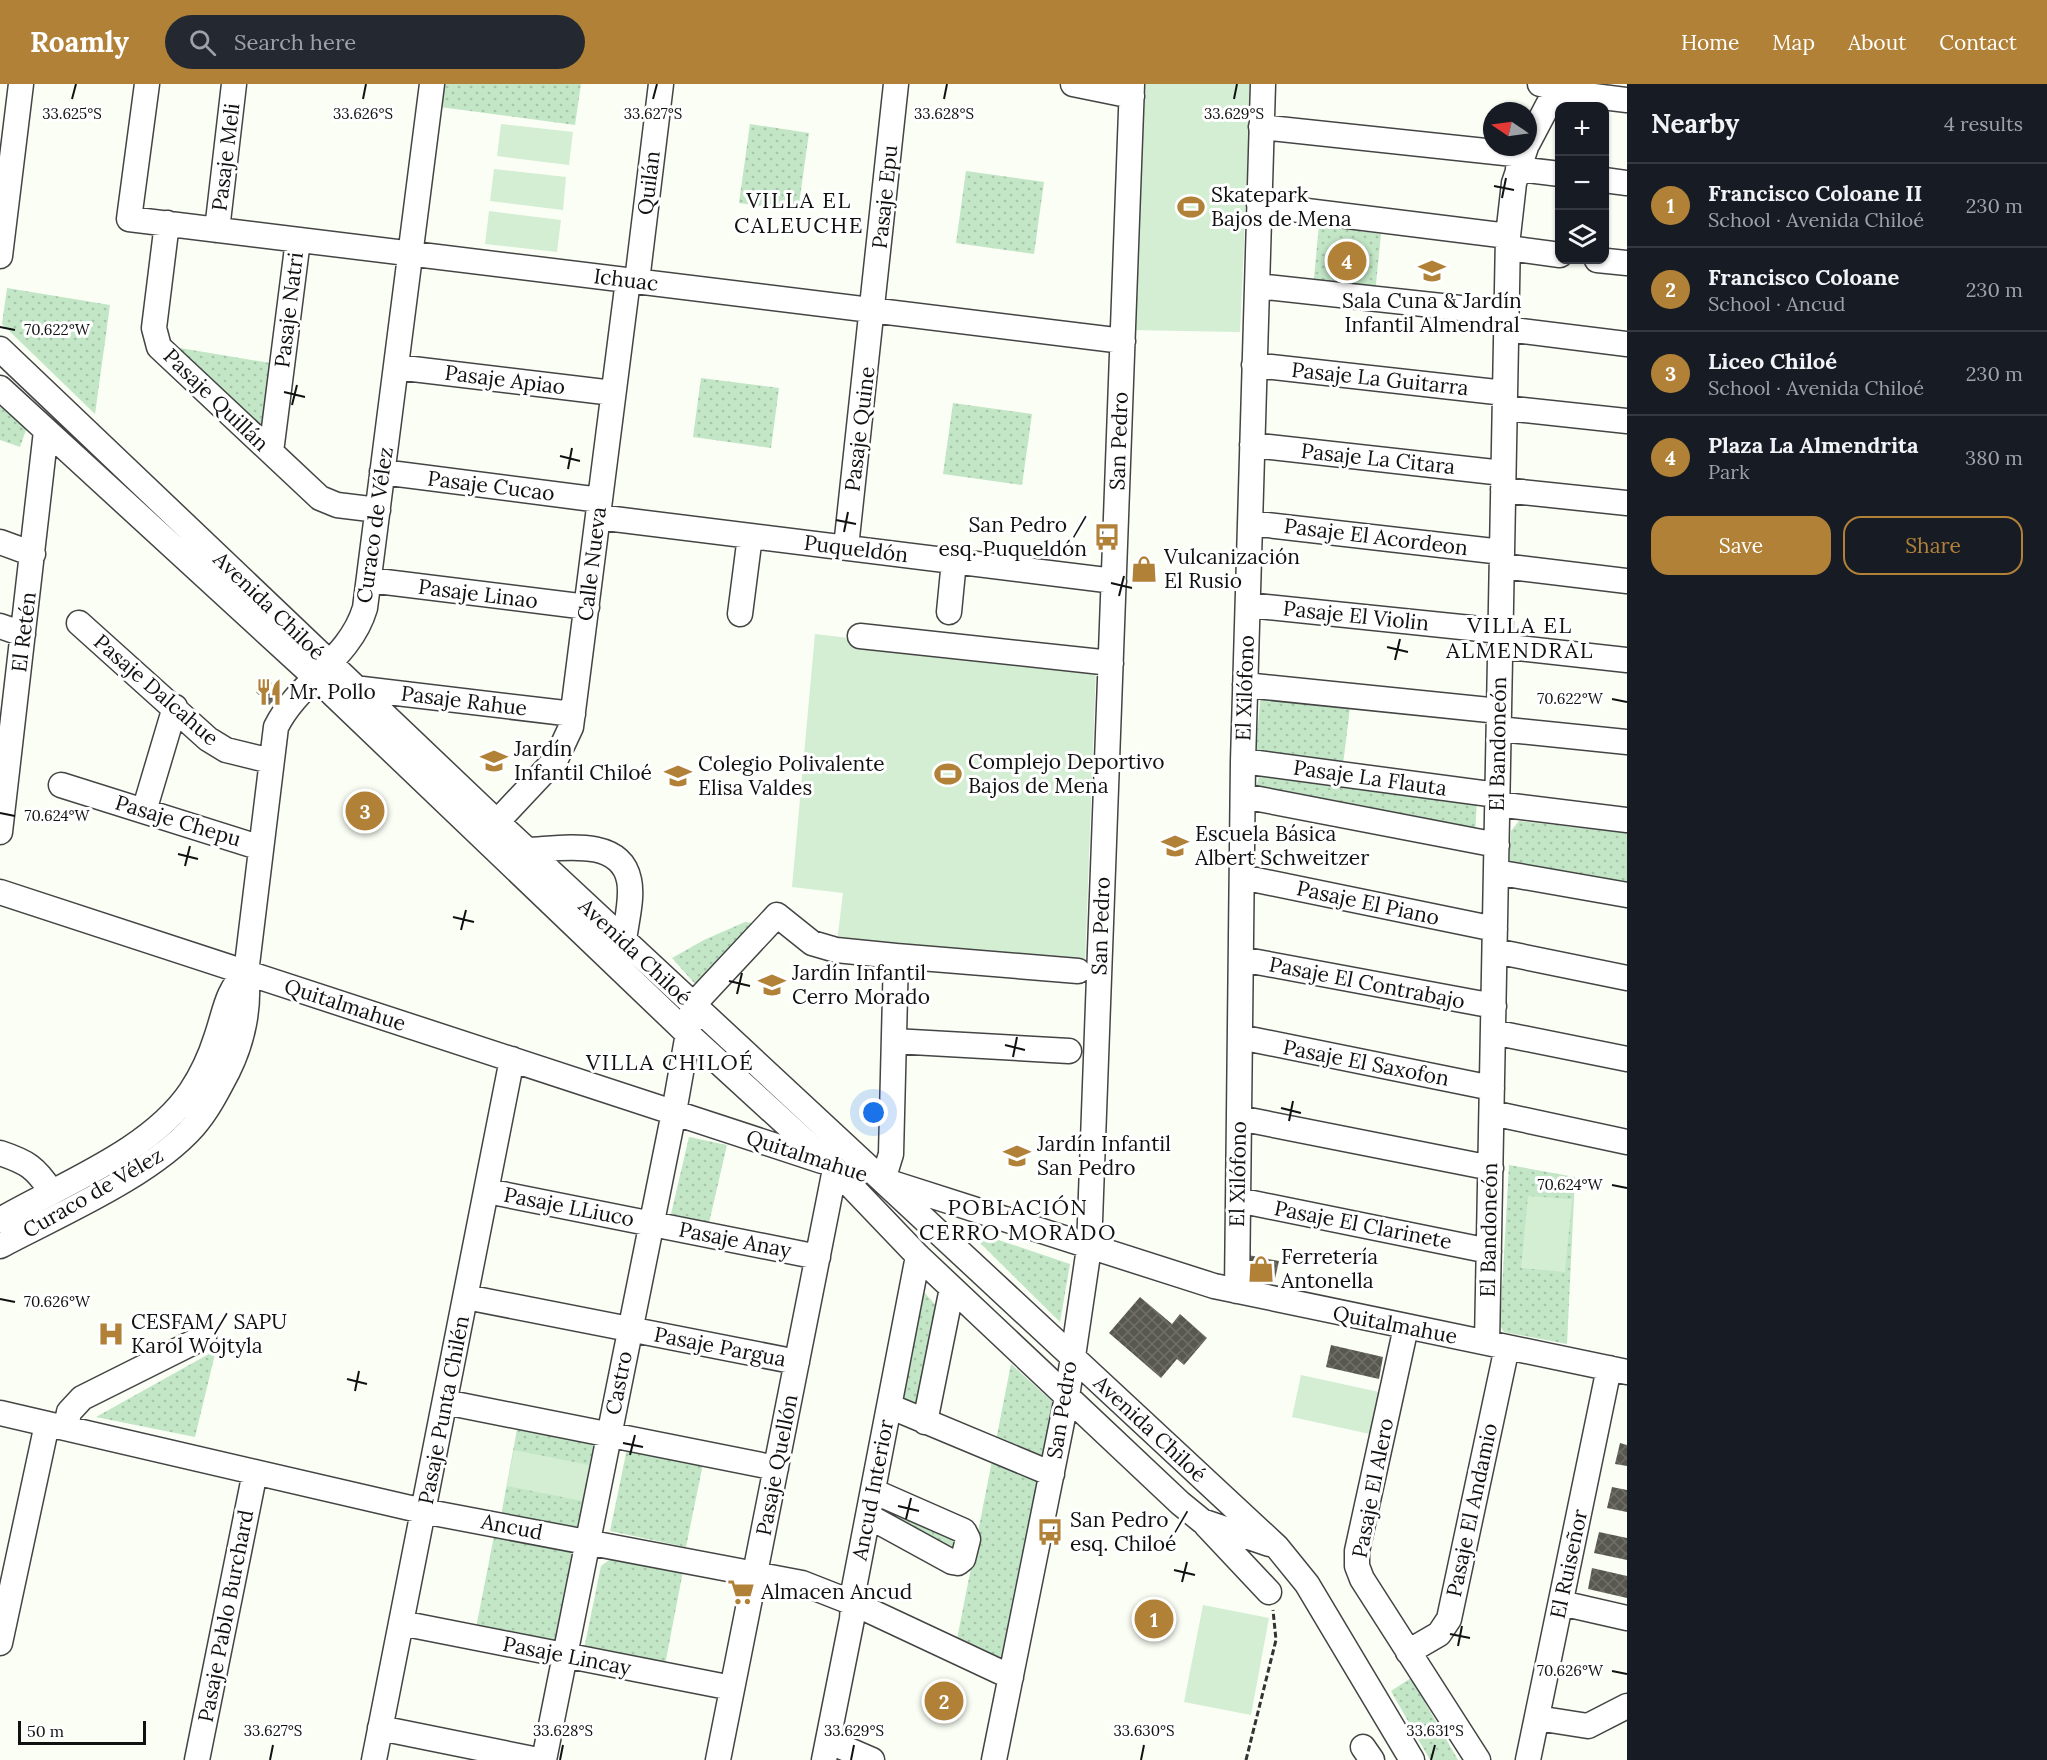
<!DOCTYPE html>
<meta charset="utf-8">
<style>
body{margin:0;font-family:Lora,serif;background:#242831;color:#f1f3f6}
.controls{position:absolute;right:18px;top:18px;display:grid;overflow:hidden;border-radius:12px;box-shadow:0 2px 4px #0004}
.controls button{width:54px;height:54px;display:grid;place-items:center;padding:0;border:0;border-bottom:2px solid #363941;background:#171b24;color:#f1f3f6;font:30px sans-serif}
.compass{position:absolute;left:1483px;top:18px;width:54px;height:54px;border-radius:50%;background:#171b24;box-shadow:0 2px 4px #0004;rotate:283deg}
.scale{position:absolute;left:18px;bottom:15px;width:128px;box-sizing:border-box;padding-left:6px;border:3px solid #111;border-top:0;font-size:16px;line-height:21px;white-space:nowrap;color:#111;-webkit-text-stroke:4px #fff;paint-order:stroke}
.you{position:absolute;left:874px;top:1029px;width:21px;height:21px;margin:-15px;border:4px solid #fff;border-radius:50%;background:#1a73e8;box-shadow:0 0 0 9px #1a73e833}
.badge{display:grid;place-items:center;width:39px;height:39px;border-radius:50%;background:#b18138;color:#fff;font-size:20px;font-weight:700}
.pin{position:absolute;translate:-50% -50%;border:3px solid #fff;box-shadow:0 2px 6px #0006}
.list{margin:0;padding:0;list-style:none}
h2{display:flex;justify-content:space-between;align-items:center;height:78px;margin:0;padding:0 24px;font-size:26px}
h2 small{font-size:20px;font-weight:400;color:#9ea1a6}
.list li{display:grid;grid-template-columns:39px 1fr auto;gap:18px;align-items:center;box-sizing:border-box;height:84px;padding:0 24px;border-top:2px solid #363941}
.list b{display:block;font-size:22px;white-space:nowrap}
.list p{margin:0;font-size:20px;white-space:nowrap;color:#9ea1a6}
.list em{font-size:20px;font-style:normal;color:#9ea1a6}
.actions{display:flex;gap:12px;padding:18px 24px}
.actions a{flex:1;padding:14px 0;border:2px solid #b18138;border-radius:18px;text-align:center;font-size:21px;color:#b18138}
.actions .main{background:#b18138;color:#fff}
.icon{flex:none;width:33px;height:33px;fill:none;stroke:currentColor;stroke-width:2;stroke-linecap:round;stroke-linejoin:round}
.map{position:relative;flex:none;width:1627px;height:1676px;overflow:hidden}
header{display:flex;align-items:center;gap:36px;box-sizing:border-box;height:84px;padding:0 30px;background:#b18138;color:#fff}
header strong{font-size:28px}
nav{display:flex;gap:33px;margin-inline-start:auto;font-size:21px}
.search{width:420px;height:54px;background:#242831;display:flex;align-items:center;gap:15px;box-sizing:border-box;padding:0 21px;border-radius:33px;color:#9ea1a6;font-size:22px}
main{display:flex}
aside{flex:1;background:#171b24}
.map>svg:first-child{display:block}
.grass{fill:url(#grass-dots)}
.pitch{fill:#d3eed2}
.building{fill:url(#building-cross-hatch)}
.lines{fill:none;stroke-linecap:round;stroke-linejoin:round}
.minor-casing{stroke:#444;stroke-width:27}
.path{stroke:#333;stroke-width:3;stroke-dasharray:6 3;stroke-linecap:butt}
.minor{stroke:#fff;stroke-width:24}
.ticks{fill:none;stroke:#111;stroke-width:2}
.labels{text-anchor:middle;stroke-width:6;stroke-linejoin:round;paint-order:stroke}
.street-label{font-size:21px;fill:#111;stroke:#fff}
.poi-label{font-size:21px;fill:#111;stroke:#fff;text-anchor:start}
.neighbourhood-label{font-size:22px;letter-spacing:1.5px;fill:#111;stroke:#fff}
.ticks-label{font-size:15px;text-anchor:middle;fill:#111;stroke:#fff;stroke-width:6;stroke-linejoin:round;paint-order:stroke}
</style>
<header>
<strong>Roamly</strong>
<div class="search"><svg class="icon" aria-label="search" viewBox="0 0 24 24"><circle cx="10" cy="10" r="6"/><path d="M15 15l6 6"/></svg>Search here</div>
<nav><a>Home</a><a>Map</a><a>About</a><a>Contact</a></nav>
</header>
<main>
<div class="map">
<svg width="1627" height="1676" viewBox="0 0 1627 1676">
<defs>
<pattern id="grass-dots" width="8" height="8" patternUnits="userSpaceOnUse" patternTransform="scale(1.5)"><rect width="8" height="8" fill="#c2e6c6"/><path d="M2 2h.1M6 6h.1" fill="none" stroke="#a6c4a9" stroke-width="1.8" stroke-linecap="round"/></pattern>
<pattern id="building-cross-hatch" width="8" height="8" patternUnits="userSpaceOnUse" patternTransform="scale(1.5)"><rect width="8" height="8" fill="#58584e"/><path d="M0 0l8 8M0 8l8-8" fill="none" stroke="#707068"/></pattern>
</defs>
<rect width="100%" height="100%" fill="#fafef5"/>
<!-- grass -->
<path class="grass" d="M443 0H581L575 41 440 23Z
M750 40 809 49 798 127 739 119Z
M966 87 1044 98 1034 170 956 159Z
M1319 141 1381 150 1375 210 1313 204Z
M7 204 110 221 95 330 2 240Z
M174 263 276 280 267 347 175 269Z
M701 294 779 304 771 364 693 353Z
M0 319 27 343 20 363 0 356Z
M953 319 1032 330 1022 401 943 390Z
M1261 611 1351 616 1343 680 1255 669Z
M1260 690 1477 715 1475 752 1256 703Z
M1519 737 1627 749V801L1509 781 1511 747Z
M745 838 753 839 703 909 672 874 704 856Z
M689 1053 727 1061 709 1139 671 1130Z
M1509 1081 1575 1093 1567 1260 1504 1248 1500 1242Z
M966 1145 1070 1180 1060 1238Z
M924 1208 942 1228 920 1328 902 1318Z
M216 1266 195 1353 96 1333Z
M1011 1280 1056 1321 1005 1579 957 1555Z
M518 1340 597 1355 580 1447 501 1432Z
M628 1360 704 1375 686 1463 610 1447Z
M898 1423 961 1451 957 1469 894 1439Z
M494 1452 573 1467 555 1559 476 1544Z
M612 1474 683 1487 665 1581 584 1565 601 1482Z
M1411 1594 1458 1676H1430L1391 1607Z"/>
<!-- pitch -->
<path class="pitch" d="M1143 0H1251L1240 248 1132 246Z
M501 40 573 48 569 81 497 72Z
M494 85 566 93 563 126 490 117Z
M489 127 561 136 557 168 485 160Z
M815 550 1096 583 1085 880 837 858 843 809 792 803Z
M1528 1112 1572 1115 1565 1188 1521 1184Z
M1301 1291 1379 1308 1370 1350 1292 1333Z
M514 1366 589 1381 582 1417 507 1402Z
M1203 1521 1269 1534 1251 1631 1184 1618Z"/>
<!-- building -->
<path class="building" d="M269 596 281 609 269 621 256 608Z
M1248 1171 1279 1177 1274 1199 1244 1193Z
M1140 1213 1172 1240 1180 1230 1207 1254 1184 1281 1177 1275 1161 1294 1109 1249Z
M1331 1261 1383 1273 1379 1295 1326 1283Z
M1620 1359 1627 1361V1382L1615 1380Z
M1612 1403 1627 1406V1428L1607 1424Z
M1599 1448 1627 1454V1476L1594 1469Z
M1592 1484 1627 1492V1514L1588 1505Z"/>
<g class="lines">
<defs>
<path id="minor" d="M147 0 129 135 1123 257
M1073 0 1132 12
M1540 0 1578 10 1627 16
M1261 43 1523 71
M1528 59 1559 0
M1518 85 1560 90
M1604 96 1627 99
M1259 121 1508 152
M167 139 154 244 159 263 320 414 337 421 378 426
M217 146 234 0
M1508 164 1560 171
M0 172 21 0
M1597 176 1627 179
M637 197 661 0
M1257 202 1506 229
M1506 245 1627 260
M0 265 497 738 1277 1463 1307 1500 1412 1676
M1254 281 1505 309
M396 283 613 309
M0 304 316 594 689 951 830 1080 918 1172 1180 1419 1202 1437 1269 1460
M1505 324 1627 337
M1252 361 1503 389
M271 368 298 156
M382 388 600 416
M1503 406 1627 419
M598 433 1114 497
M1250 439 1502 468
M0 458 33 470
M846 463 896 0
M1502 482 1627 497
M369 496 587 523
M1248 521 1500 547
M949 528 954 477
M740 530 750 452
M79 539 208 655 226 666 271 677
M0 542 23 550
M860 552 1111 579
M1500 562 1627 576
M1245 601 1499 627
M354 604 573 630
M1499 645 1627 658
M1243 677 1497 711
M61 701 261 764
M1243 712 1497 761
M1497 720 1627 736
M144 727 175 623
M497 738 556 675 571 643 628 196
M0 748 46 347
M527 766C559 765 620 752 629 796 633 814 626 838 624 857
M1496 788 1627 811
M1242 793 1495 845
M0 808 822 1077
M1495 867 1627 894
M896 872 1078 887
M1241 875 1494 922
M1493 948 1627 975
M1240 953 1492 1004
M894 957 1069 967
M1492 1029 1627 1058
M1239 1034 1491 1084
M0 1069C27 1078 35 1083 51 1107
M889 1098 1214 1202 1627 1288
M487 1107 818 1173
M1238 1116 1489 1167
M0 1136C62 1100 151 1067 191 1007 202 990 210 973 216 954 225 929 226 907 246 889
M0 1162C60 1130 150 1092 194 1042 208 1026 218 1006 228 987 243 957 250 922 246 889L276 643C298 598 350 575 365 524L432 0
M1237 1207 1243 677 1263 0
M466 1213 797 1278
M1406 1243 1357 1467V1482L1362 1495 1478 1676
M1487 1259 1508 152 1514 99 1526 63
M445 1318 776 1384
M889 1322 1052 1390
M0 1329 423 1427 802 1499 853 1519 1011 1593
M925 1338 952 1204
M66 1344 69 1328 82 1314 204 1253
M868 1432 952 1478 958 1479 963 1475 968 1455 964 1447 873 1407
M1206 1441 1269 1508
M1561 1519 1627 1534
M401 1539 732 1604
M0 1559 47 1340
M1408 1568 1439 1550 1449 1535 1507 1263
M1537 1634 1588 1642 1627 1622
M380 1644 538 1676
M828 1657 872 1676
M1363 1663 1372 1676
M197 1676 255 1388
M374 1676 512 975
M544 1676 674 1028 693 921 777 831 812 859 836 866 896 872 891 1070 883 1096
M718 1676 835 1085
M824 1676 852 1535 854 1504 918 1172
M994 1676 1067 1313 1089 1164 1132 0
M1528 1676 1609 1284"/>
</defs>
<!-- minor casing -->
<use href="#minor" class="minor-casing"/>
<!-- path -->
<path class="path" d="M1246 1676 1276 1556 1273 1526"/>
<!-- minor -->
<use href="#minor" class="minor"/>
</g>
<!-- ticks -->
<path class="ticks" d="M72 15 76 0M363 15 366 0M653 15 657 0M944 15 947 0M1234 15 1237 0M1494 102 1514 106M1502 114 1506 94M0 243 15 246M284 308 305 313M292 321 297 301M560 372 580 377M568 385 572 364M836 436 856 440M844 448 848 428M1111 499 1132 504M1119 512 1124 492M1387 563 1408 568M1395 576 1400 555M1612 615 1627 618M0 729 15 732M178 770 198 775M185 782 190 762M453 833 474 838M461 846 466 826M729 897 750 902M737 910 742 889M1005 961 1025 966M1013 973 1017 953M1281 1024 1301 1029M1289 1037 1293 1017M1612 1101 1627 1104M0 1215 15 1218M347 1295 367 1300M355 1307 359 1287M623 1359 643 1363M630 1371 635 1351M898 1422 919 1427M906 1435 911 1414M1174 1486 1195 1491M1182 1498 1187 1478M1450 1550 1470 1554M1458 1562 1462 1542M1612 1587 1627 1590M270 1676 273 1661M560 1676 563 1661M851 1676 854 1661M1141 1676 1144 1661M1431 1676 1435 1661"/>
<!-- icons -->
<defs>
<symbol id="stadium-bare" viewBox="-9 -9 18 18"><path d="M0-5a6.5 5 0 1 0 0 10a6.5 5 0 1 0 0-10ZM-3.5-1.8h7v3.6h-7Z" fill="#b18138" stroke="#fff" stroke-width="2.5" paint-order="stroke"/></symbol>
<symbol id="school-bare" viewBox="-9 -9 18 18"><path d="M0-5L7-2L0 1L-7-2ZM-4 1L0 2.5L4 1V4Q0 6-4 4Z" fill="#b18138" stroke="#fff" stroke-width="2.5" paint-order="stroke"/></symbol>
<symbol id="bus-bare" viewBox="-9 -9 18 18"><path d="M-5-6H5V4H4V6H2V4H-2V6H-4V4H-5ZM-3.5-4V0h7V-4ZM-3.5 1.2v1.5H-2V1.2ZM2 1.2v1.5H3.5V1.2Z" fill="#b18138" stroke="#fff" stroke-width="2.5" paint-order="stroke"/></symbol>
<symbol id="shop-bare" viewBox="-9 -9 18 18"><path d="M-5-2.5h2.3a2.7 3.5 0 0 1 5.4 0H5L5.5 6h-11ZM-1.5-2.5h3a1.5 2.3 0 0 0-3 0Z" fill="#b18138" stroke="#fff" stroke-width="2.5" paint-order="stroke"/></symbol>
<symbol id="restaurant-bare" viewBox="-9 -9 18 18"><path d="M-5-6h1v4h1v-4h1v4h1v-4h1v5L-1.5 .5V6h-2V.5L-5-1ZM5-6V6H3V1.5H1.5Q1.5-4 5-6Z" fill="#b18138" stroke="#fff" stroke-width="2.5" paint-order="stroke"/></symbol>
<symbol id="hospital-bare" viewBox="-9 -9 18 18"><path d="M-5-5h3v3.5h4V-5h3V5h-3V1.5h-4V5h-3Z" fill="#b18138" stroke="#fff" stroke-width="2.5" paint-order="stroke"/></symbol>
<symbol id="supermarket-bare" viewBox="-9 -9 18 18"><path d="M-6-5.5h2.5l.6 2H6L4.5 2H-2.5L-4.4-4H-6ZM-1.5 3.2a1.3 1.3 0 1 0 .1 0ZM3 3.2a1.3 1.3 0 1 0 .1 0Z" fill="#b18138" stroke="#fff" stroke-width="2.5" paint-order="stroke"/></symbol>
</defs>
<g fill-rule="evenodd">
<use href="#stadium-bare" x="1172" y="104" width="38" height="38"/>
<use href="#school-bare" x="1413" y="168" width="38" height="38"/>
<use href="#bus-bare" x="1088" y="434" width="38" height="38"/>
<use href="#shop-bare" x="1125" y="466" width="38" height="38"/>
<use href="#restaurant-bare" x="250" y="589" width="38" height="38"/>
<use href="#school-bare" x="475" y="658" width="38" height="38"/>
<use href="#stadium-bare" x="929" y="671" width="38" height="38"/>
<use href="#school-bare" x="659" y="673" width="38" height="38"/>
<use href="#school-bare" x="1156" y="743" width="38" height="38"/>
<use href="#school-bare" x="753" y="882" width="38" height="38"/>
<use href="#school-bare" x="998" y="1053" width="38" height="38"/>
<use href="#shop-bare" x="1242" y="1166" width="38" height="38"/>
<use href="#hospital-bare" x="92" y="1231" width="38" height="38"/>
<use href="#bus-bare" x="1031" y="1429" width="38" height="38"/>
<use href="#supermarket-bare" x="722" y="1489" width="38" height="38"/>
</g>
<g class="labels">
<!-- street labels -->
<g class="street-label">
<text transform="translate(226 73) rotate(-83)" y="7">Pasaje Meli</text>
<text transform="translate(649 99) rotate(-83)" y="7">Quilán</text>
<text transform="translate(885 113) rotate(-84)" y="7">Pasaje Epu</text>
<text transform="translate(626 196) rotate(7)" y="7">Ichuac</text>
<text transform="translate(289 226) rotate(-83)" y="7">Pasaje Natri</text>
<text transform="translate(1380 295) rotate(6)" y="7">Pasaje La Guitarra</text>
<text transform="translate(505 296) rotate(7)" y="7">Pasaje Apiao</text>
<text transform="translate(216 316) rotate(44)" y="7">Pasaje Quillán</text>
<text transform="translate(860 345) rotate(-83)" y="7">Pasaje Quine</text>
<text transform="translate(1119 357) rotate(-88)" y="7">San Pedro</text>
<text transform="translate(1378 375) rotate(6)" y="7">Pasaje La Citara</text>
<text transform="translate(491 402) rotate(7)" y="7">Pasaje Cucao</text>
<text transform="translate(375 441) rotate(-82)" y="7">Curaco de Vélez</text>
<text transform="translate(1376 453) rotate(7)" y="7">Pasaje El Acordeon</text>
<text transform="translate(856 465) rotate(7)" y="7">Puqueldón</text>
<text transform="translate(592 480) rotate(-83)" y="7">Calle Nueva</text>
<text transform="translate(478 510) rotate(7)" y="7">Pasaje Linao</text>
<text transform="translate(269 522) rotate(44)" y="7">Avenida Chiloé</text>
<text transform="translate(1356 532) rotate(6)" y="7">Pasaje El Violin</text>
<text transform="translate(24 548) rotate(-83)" y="7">El Retén</text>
<text transform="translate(1245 604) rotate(-88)" y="7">El Xilófono</text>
<text transform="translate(156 606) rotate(41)" y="7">Pasaje Dalcahue</text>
<text transform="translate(464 617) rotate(7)" y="7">Pasaje Rahue</text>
<text transform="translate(1498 660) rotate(-89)" y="7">El Bandoneón</text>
<text transform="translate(1370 694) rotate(8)" y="7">Pasaje La Flauta</text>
<text transform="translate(178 737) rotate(17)" y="7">Pasaje Chepu</text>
<text transform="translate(1368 819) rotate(12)" y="7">Pasaje El Piano</text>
<text transform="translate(1101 842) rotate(-88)" y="7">San Pedro</text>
<text transform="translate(635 868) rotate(43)" y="7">Avenida Chiloé</text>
<text transform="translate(1367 899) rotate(11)" y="7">Pasaje El Contrabajo</text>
<text transform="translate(345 921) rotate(18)" y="7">Quitalmahue</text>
<text transform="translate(1366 979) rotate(11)" y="7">Pasaje El Saxofon</text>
<text transform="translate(807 1072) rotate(18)" y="7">Quitalmahue</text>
<text transform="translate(1238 1090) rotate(-89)" y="7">El Xilófono</text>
<text transform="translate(93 1109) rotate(-30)" y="7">Curaco de Vélez</text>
<text transform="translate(569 1123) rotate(11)" y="7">Pasaje LLiuco</text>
<text transform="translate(1363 1141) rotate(11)" y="7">Pasaje El Clarinete</text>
<text transform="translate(1489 1146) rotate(-89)" y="7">El Bandoneón</text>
<text transform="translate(735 1156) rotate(11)" y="7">Pasaje Anay</text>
<text transform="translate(1395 1241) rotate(11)" y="7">Quitalmahue</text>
<text transform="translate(720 1263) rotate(11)" y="7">Pasaje Pargua</text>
<text transform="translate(619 1299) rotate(-79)" y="7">Castro</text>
<text transform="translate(444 1326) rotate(-79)" y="7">Pasaje Punta Chilén</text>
<text transform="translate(1062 1326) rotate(-81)" y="7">San Pedro</text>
<text transform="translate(1150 1345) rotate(43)" y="7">Avenida Chiloé</text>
<text transform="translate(777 1381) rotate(-79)" y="7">Pasaje Quellón</text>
<text transform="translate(1373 1404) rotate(-79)" y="7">Pasaje El Alero</text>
<text transform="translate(873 1406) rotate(-79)" y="7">Ancud Interior</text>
<text transform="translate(1472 1426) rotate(-78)" y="7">Pasaje El Andamio</text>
<text transform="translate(512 1443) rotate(11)" y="7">Ancud</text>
<text transform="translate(1569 1480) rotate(-78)" y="7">El Ruiseñor</text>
<text transform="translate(226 1532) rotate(-79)" y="7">Pasaje Pablo Burchard</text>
<text transform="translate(567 1572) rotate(11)" y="7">Pasaje Lincay</text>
</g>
<!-- poi labels -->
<g class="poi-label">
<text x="1211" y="118">Skatepark<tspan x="1211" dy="24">Bajos de Mena</tspan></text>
<text x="1432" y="224" text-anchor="middle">Sala Cuna &amp; Jardín<tspan x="1432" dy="24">Infantil Almendral</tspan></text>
<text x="1087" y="448" text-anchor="end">San Pedro /<tspan x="1087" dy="24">esq. Puqueldón</tspan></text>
<text x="1164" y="480">Vulcanización<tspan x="1164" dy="24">El Rusio</tspan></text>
<text x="289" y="615">Mr. Pollo</text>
<text x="514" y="672">Jardín<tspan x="514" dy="24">Infantil Chiloé</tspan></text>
<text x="968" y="685">Complejo Deportivo<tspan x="968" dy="24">Bajos de Mena</tspan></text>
<text x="698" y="687">Colegio Polivalente<tspan x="698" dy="24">Elisa Valdes</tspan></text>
<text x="1195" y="757">Escuela Básica<tspan x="1195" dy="24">Albert Schweitzer</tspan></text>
<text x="792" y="896">Jardín Infantil<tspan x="792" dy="24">Cerro Morado</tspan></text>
<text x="1037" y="1067">Jardín Infantil<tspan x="1037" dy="24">San Pedro</tspan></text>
<text x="1281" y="1180">Ferretería<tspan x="1281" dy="24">Antonella</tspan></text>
<text x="131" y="1245">CESFAM/ SAPU<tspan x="131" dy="24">Karol Wojtyla</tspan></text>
<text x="1070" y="1443">San Pedro /<tspan x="1070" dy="24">esq. Chiloé</tspan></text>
<text x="761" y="1515">Almacen Ancud</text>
</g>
<!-- neighbourhood labels -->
<g class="neighbourhood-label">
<text x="799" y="124">VILLA EL<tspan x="799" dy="25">CALEUCHE</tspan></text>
<text x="1520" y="549">VILLA EL<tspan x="1520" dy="25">ALMENDRAL</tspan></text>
<text x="670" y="986">VILLA CHILOÉ</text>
<text x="1018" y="1131">POBLACIÓN<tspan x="1018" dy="25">CERRO MORADO</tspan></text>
</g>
</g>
<g class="ticks-label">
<text x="72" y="35">33.625°S</text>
<text x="363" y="35">33.626°S</text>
<text x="653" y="35">33.627°S</text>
<text x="944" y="35">33.628°S</text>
<text x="1234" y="35">33.629°S</text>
<text x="57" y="251">70.622°W</text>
<text x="1570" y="620">70.622°W</text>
<text x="57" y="737">70.624°W</text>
<text x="1570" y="1106">70.624°W</text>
<text x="57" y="1223">70.626°W</text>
<text x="1570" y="1592">70.626°W</text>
<text x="273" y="1652">33.627°S</text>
<text x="563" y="1652">33.628°S</text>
<text x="854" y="1652">33.629°S</text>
<text x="1144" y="1652">33.630°S</text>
<text x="1435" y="1652">33.631°S</text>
</g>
</svg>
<div class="controls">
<button>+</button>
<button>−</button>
<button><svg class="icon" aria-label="layers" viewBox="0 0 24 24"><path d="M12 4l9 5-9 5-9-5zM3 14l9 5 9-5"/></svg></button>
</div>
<svg class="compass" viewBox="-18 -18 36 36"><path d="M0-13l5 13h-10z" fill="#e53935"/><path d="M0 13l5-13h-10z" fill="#9ea1a6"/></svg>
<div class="scale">50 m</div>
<div class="you"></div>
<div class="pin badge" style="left:1154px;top:1535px">1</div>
<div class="pin badge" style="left:944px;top:1617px">2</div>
<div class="pin badge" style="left:365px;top:727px">3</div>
<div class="pin badge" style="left:1347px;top:177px">4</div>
</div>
<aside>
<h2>Nearby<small>4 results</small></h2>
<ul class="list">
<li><span class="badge">1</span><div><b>Francisco Coloane II</b><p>School · Avenida Chiloé</p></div><em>230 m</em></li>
<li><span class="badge">2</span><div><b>Francisco Coloane</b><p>School · Ancud</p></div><em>230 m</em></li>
<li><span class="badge">3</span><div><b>Liceo Chiloé</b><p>School · Avenida Chiloé</p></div><em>230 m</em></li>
<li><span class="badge">4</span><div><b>Plaza La Almendrita</b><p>Park</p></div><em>380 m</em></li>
</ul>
<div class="actions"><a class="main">Save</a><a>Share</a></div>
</aside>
</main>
